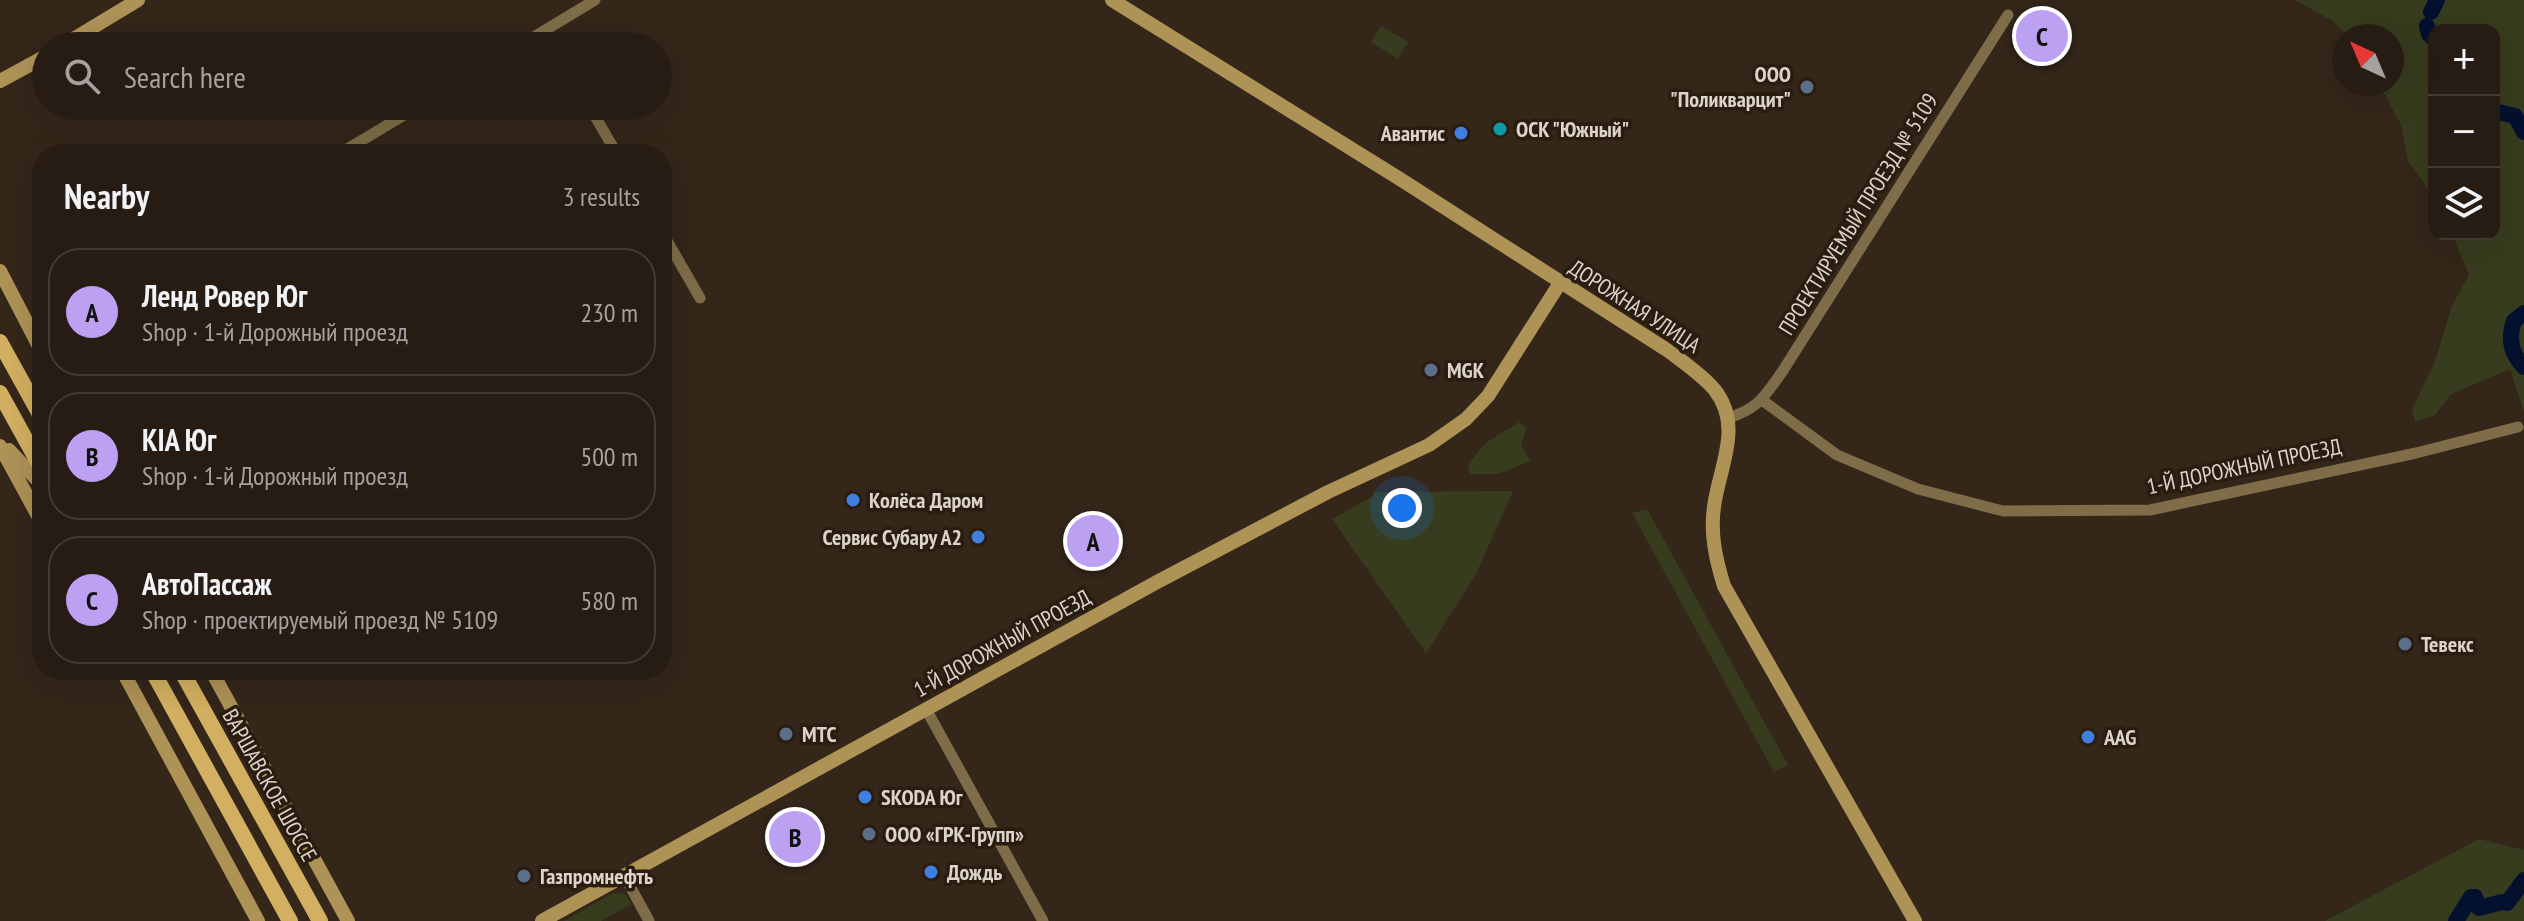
<!DOCTYPE html>
<meta charset="utf-8">
<style>
body{margin:0;font-family:"PT Sans Narrow",sans-serif;background:#2f251c;color:#f1f3f6}
.controls{position:absolute;right:24px;top:24px;display:grid;overflow:hidden;border-radius:16px;box-shadow:0 8px 32px #0002}
.controls button{width:72px;height:72px;display:grid;place-items:center;padding:0;border:0;border-bottom:2px solid #433a33;background:#271c13;color:#f1f3f6;font:40px sans-serif}
.compass{position:absolute;left:2332px;top:24px;width:72px;height:72px;border-radius:50%;background:#271c13;box-shadow:0 8px 32px #0002;rotate:316deg}
.you{position:absolute;left:1402px;top:508px;width:28px;height:28px;margin:-20px;border:6px solid #fff;border-radius:50%;background:#1a73e8;box-shadow:0 0 0 12px #1a73e833}
.badge{display:grid;place-items:center;width:52px;height:52px;border-radius:50%;background:#bca0f2;color:#111;font-size:26px;font-weight:700}
.pin{position:absolute;translate:-50% -50%;border:4px solid #fff;box-shadow:0 2px 8px #0006}
.list{margin:0;padding:0;list-style:none}
h2{display:flex;justify-content:space-between;align-items:center;height:104px;margin:0;padding:0 32px;font-size:34px}
h2 small{font-size:26px;font-weight:400;color:#a4a1a0}
.list li{display:grid;grid-template-columns:52px 1fr auto;gap:24px;align-items:center;box-sizing:border-box;height:128px;margin:0 16px 16px;padding:0 16px;border:2px solid #433a33;border-radius:32px}
.list b{display:block;font-size:30px;white-space:nowrap}
.list p{margin:0;font-size:26px;white-space:nowrap;color:#a4a1a0}
.list em{font-size:26px;font-style:normal;color:#a4a1a0}
.icon{flex:none;width:44px;height:44px;fill:none;stroke:currentColor;stroke-width:2;stroke-linecap:round;stroke-linejoin:round}
.map{position:relative;flex:none;width:2524px;height:921px;overflow:hidden}
.search{position:absolute;background:#271c13;box-shadow:0 8px 32px #0002;left:32px;top:32px;width:640px;height:88px;display:flex;align-items:center;gap:20px;box-sizing:border-box;padding:0 28px;border-radius:44px;color:#a4a1a0;font-size:30px}
.panel{position:absolute;background:#271c13;box-shadow:0 8px 32px #0002;left:32px;top:144px;width:640px;height:536px;border-radius:32px}
.map>svg:first-child{display:block}
.green{fill:#383c1e}
.lines{fill:none;stroke-linecap:round;stroke-linejoin:round}
.river{stroke:#03112f;stroke-width:16}
.street{stroke:#7e6d48;stroke-width:11}
.secondary{stroke:#ae9357;stroke-width:14}
.primary{stroke:#d3b061;stroke-width:16}
.service-dot{fill:#5c6f8a;stroke:#2a1d10;stroke-width:3}
.culture-dot{fill:#0f9aa8;stroke:#2a1d10;stroke-width:3}
.shop-dot{fill:#3f7fe0;stroke:#2a1d10;stroke-width:3}
.labels{text-anchor:middle;stroke-width:7;stroke-linejoin:round;paint-order:stroke}
.poi-label{font-size:22px;font-weight:bold;fill:#dcd3cb;stroke:#2a1d10;text-anchor:start}
.street-label{font-size:22px;fill:#dcd3cb;stroke:#2a1d10}
</style>
<div class="map">
<svg width="2524" height="921" viewBox="0 0 2524 921">
<rect width="100%" height="100%" fill="#342619"/>
<!-- green -->
<path class="green" d="M2295 0H2524V412L2510 369 2451 394 2435 415 2415 422 2412 409 2434 364 2452 306 2469 275 2452 234H2494V30H2434V198L2408 161 2401 125 2379 84H2392V36H2348L2333 21Z
M1381 26 1408 42 1398 59 1371 42Z
M1520 422 1527 428 1521 445 1531 461 1498 474H1470L1468 464 1487 442Z
M1513 491 1475 576 1426 653 1332 519 1373 496 1374 492Z
M1647 509 1788 765 1774 772 1632 513Z
M2479 839 2524 850V921H2325Z
M613 893 625 894 631 904 601 921H564Z"/>
<g class="lines">
<!-- river -->
<path class="river" d="M2431 12 2437 0
M2427 26 2429 34 2434 39
M2494 111 2515 116 2524 132
M2524 313 2514 321C2508 338 2511 354 2524 367
M2456 921 2471 897H2475L2479 908 2502 902 2507 903 2524 880"/>
<!-- street -->
<path class="street" d="M545 30 554 46
M519 46 595 0
M589 106 617 154
M339 154 419 106
M662 232 700 298
M1762 400 1837 455 1918 489 2003 511 2150 510 2416 453 2518 427
M1728 418C1759 408 1764 397 1782 372L2008 15
M926 709 1043 921
M625 877 649 921"/>
<!-- secondary -->
<path class="secondary" d="M1112 0 1400 179 1667 350C1683 362 1701 374 1714 389 1744 426 1719 467 1714 507 1710 534 1716 560 1724 586L1915 921
M62 46 138 0
M0 81 46 56
M0 271 42 352
M0 446 42 523
M9 450 42 485
M122 670 258 921
M211 670 348 921
M542 921 1157 582 1328 492 1429 445 1466 419 1488 396 1560 283"/>
<!-- primary -->
<path class="primary" d="M0 342 42 418
M0 393 42 469
M152 670 290 921
M181 670 320 921"/>
</g>
<!-- markers -->
<g class="service-dot">
<circle cx="1807" cy="87" r="8"/>
<circle cx="1431" cy="370" r="8"/>
<circle cx="2405" cy="644" r="8"/>
<circle cx="786" cy="734" r="8"/>
<circle cx="869" cy="834" r="8"/>
<circle cx="524" cy="876" r="8"/>
</g>
<circle class="culture-dot" cx="1500" cy="129" r="8"/>
<g class="shop-dot">
<circle cx="1461" cy="133" r="8"/>
<circle cx="853" cy="500" r="8"/>
<circle cx="978" cy="537" r="8"/>
<circle cx="2088" cy="737" r="8"/>
<circle cx="865" cy="797" r="8"/>
<circle cx="931" cy="872" r="8"/>
</g>
<g class="labels">
<!-- poi labels -->
<g class="poi-label">
<text x="1791" y="82" text-anchor="end">ООО<tspan x="1791" dy="25">"Поликварцит"</tspan></text>
<text x="1516" y="137">ОСК "Южный"</text>
<text x="1445" y="141" text-anchor="end">Авантис</text>
<text x="1447" y="378">MGK</text>
<text x="869" y="508">Колёса Даром</text>
<text x="962" y="545" text-anchor="end">Сервис Субару А2</text>
<text x="2421" y="652">Тевекс</text>
<text x="802" y="742">МТС</text>
<text x="2104" y="745">AAG</text>
<text x="881" y="805">SKODA Юг</text>
<text x="885" y="842">ООО «ГРК-Групп»</text>
<text x="947" y="880">Дождь</text>
<text x="540" y="884">Газпромнефть</text>
</g>
<!-- street labels -->
<g class="street-label">
<text transform="translate(1858 214) rotate(-58)" y="8">ПРОЕКТИРУЕМЫЙ ПРОЕЗД № 5109</text>
<text transform="translate(1635 306) rotate(33)" y="8">ДОРОЖНАЯ УЛИЦА</text>
<text transform="translate(2244 466) rotate(-12)" y="8">1-Й ДОРОЖНЫЙ ПРОЕЗД</text>
<text transform="translate(1002 643) rotate(-29)" y="8">1-Й ДОРОЖНЫЙ ПРОЕЗД</text>
<text transform="translate(270 785) rotate(61)" y="8">ВАРШАВСКОЕ ШОССЕ</text>
</g>
</g>
</svg>
<div class="controls">
<button>+</button>
<button>−</button>
<button><svg class="icon" aria-label="layers" viewBox="0 0 24 24"><path d="M12 4l9 5-9 5-9-5zM3 14l9 5 9-5"/></svg></button>
</div>
<svg class="compass" viewBox="-18 -18 36 36"><path d="M0-13l5 13h-10z" fill="#e53935"/><path d="M0 13l5-13h-10z" fill="#a4a1a0"/></svg>
<div class="you"></div>
<div class="pin badge" style="left:1093px;top:541px">A</div>
<div class="pin badge" style="left:795px;top:837px">B</div>
<div class="pin badge" style="left:2042px;top:36px">C</div>
<div class="search"><svg class="icon" aria-label="search" viewBox="0 0 24 24"><circle cx="10" cy="10" r="6"/><path d="M15 15l6 6"/></svg>Search here</div>
<section class="panel">
<h2>Nearby<small>3 results</small></h2>
<ul class="list">
<li><span class="badge">A</span><div><b>Ленд Ровер Юг</b><p>Shop · 1-й Дорожный проезд</p></div><em>230 m</em></li>
<li><span class="badge">B</span><div><b>KIA Юг</b><p>Shop · 1-й Дорожный проезд</p></div><em>500 m</em></li>
<li><span class="badge">C</span><div><b>АвтоПассаж</b><p>Shop · проектируемый проезд № 5109</p></div><em>580 m</em></li>
</ul>
</section>
</div>
